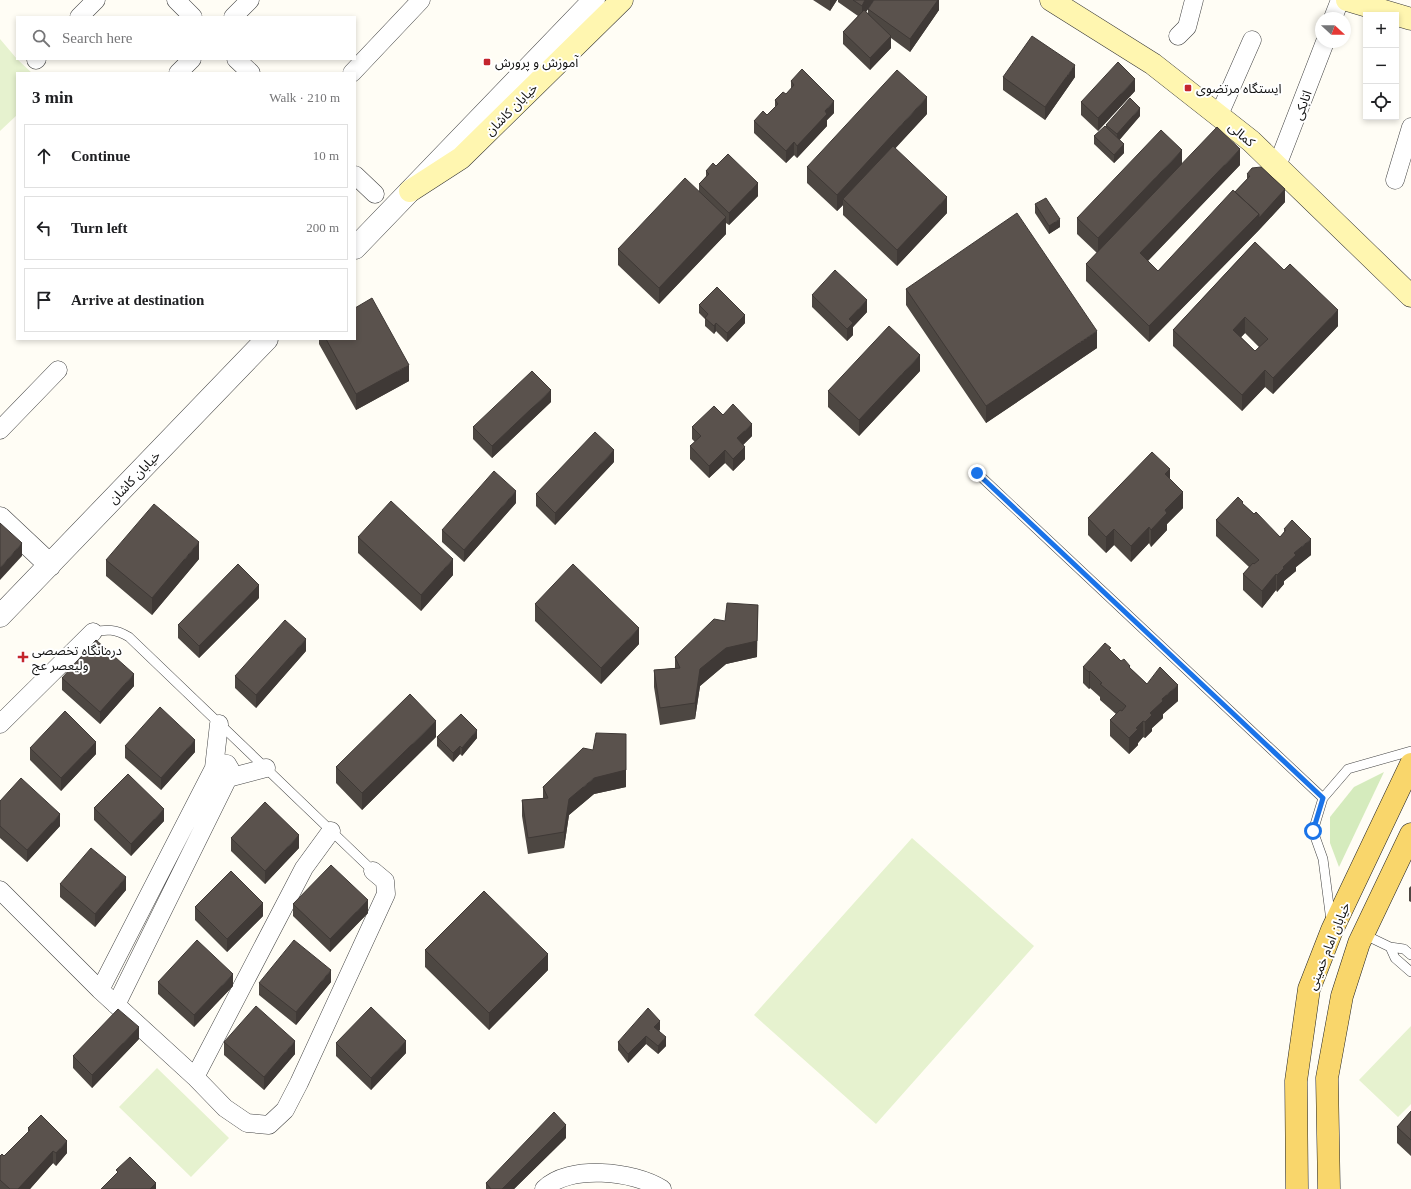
<!DOCTYPE html>
<meta charset="utf-8">
<style>
body{margin:0;font-family:"Times New Roman","Noto Sans Arabic",serif;background:#f2f2f2;color:#202124}
.controls{position:absolute;right:12px;top:12px;display:grid;overflow:hidden;border-radius:0px;box-shadow:0 2px 6px #0003}
.controls button{width:36px;height:36px;display:grid;place-items:center;padding:0;border:0;border-bottom:1px solid #e0e0e0;background:#fff;color:#202124;font:20px sans-serif}
.compass{position:absolute;left:1315px;top:12px;width:36px;height:36px;border-radius:50%;background:#fff;box-shadow:0 2px 6px #0003;rotate:111deg}
.stop{position:absolute;width:12px;height:12px;margin:-9px;border:3px solid #1a73e8;border-radius:50%;background:#fff}
.stop.end{background:#1a73e8;border-color:#fff;box-shadow:0 1px 4px #0008}
.list{margin:0;padding:0;list-style:none}
h2{display:flex;justify-content:space-between;align-items:center;height:52px;margin:0;padding:0 16px;font-size:17px}
h2 small{font-size:13px;font-weight:400;color:#757577}
.list li{display:grid;grid-template-columns:26px 1fr auto;gap:12px;align-items:center;box-sizing:border-box;height:64px;margin:0 8px 8px;padding:0 8px;border:1px solid #e0e0e0;border-radius:0px}
.list b{display:block;font-size:15px;white-space:nowrap}
.list em{font-size:13px;font-style:normal;color:#757577}
.icon{flex:none;width:22px;height:22px;fill:none;stroke:currentColor;stroke-width:2;stroke-linecap:round;stroke-linejoin:round}
.map{position:relative;flex:none;width:1411px;height:1189px;overflow:hidden}
.search{position:absolute;background:#fff;box-shadow:0 2px 6px #0003;left:16px;top:16px;width:340px;height:44px;display:flex;align-items:center;gap:10px;box-sizing:border-box;padding:0 14px;border-radius:0px;color:#757577;font-size:15px}
.panel{position:absolute;background:#fff;box-shadow:0 2px 6px #0003;left:16px;top:72px;width:340px;height:268px;border-radius:0px}
.map>svg:first-child{display:block}
.green{fill:#d5ebbd}
.pitch{fill:#e6f2cf}
.lines{fill:none;stroke-linecap:round;stroke-linejoin:round}
.service-casing{stroke:#444;stroke-width:10}
.minor-casing{stroke:#444;stroke-width:19}
.tertiary-casing{stroke:#444;stroke-width:23}
.secondary-casing{stroke:#333;stroke-width:23}
.primary-casing{stroke:#222;stroke-width:23}
.service{stroke:#fff;stroke-width:9}
.minor{stroke:#fff;stroke-width:18}
.tertiary{stroke:#fff;stroke-width:22}
.secondary{stroke:#fff6b0;stroke-width:22}
.primary{stroke:#f9d66b;stroke-width:22}
.wall{fill:#4d4742;fill-rule:evenodd}
.shaded-wall{fill:#3f3936}
.building{fill:#5a524d;stroke:#3f3936;fill-rule:evenodd}
.route{stroke:#1a73e8;stroke-width:5}
.poi-dot{fill:#c4262e;stroke:#fff;stroke-width:1.5}
.labels{text-anchor:middle;stroke-width:4;stroke-linejoin:round;paint-order:stroke}
.poi-label{font-size:13px;fill:#111;stroke:#fff;text-anchor:start}
.street-label{font-size:13px;fill:#111;stroke:#fff}
</style>
<div class="map">
<svg width="1411" height="1189" viewBox="0 0 1411 1189">
<rect width="100%" height="100%" fill="#fffdf5"/>
<!-- green -->
<path class="green" d="M1384 772 1339 867 1330 843V817L1354 787Z"/>
<!-- pitch -->
<path class="pitch" d="M0 39 17 59 32 73H17V115L0 131Z
M912 838 1034 946 876 1124 754 1015Z
M1411 1026V1104L1398 1117 1359 1080Z
M157 1068 229 1138 191 1177 119 1107Z"/>
<g class="lines">
<defs>
<path id="service" d="M977 473 1323 798
M93 632C107 629 116 629 129 637L373 871
M1331 921 1323 859 1313 831 1323 798 1348 769 1411 751
M1363 934 1390 947 1404 949 1411 955
M1390 947 1395 958 1411 972"/>
<path id="minor" d="M176 0 193 17
M79 17 96 0
M233 17 250 0
M1333 18 1340 0
M1178 36 1187 27 1194 0
M236 59 251 73
M36 60 37 59
M178 73 192 59
M352 73 421 0
M1219 115 1252 40
M1277 166 1325 42
M355 175 375 194
M1395 180 1411 127
M0 430 58 370
M0 724 93 632
M228 778 266 768
M0 890 100 990 195 1077 225 1108 247 1123 269 1125 285 1110 299 1083 386 894 385 881 373 871
M100 990 214 768 219 724
M116 1005 228 778 230 769 227 764 221 763 214 768
M195 1077 304 868 331 831
M544 1189C569 1164 634 1171 662 1189"/>
<path id="tertiary" d="M355 248 594 0
M0 518 50 565
M0 616 267 339"/>
<path id="secondary" d="M1051 0 1153 64 1251 141 1411 296
M1347 0 1411 19
M410 191 461 158 622 0"/>
<path id="primary" d="M1297 1189 1296 1081 1309 989 1332 930 1411 764
M1329 1189 1327 1078 1342 996 1359 943 1411 834"/>
</defs>
<!-- service casing -->
<use href="#service" class="service-casing"/>
<!-- minor casing -->
<use href="#minor" class="minor-casing"/>
<!-- tertiary casing -->
<use href="#tertiary" class="tertiary-casing"/>
<!-- secondary casing -->
<use href="#secondary" class="secondary-casing"/>
<!-- primary casing -->
<use href="#primary" class="primary-casing"/>
<!-- service -->
<use href="#service" class="service"/>
<!-- minor -->
<use href="#minor" class="minor"/>
<!-- tertiary -->
<use href="#tertiary" class="tertiary"/>
<!-- secondary -->
<use href="#secondary" class="secondary"/>
<!-- primary -->
<use href="#primary" class="primary"/>
</g>
<!-- wall -->
<path class="wall" d="M813 0H837L830 11Z
M838 0H874L866 12 868 13V9L939 0V10L910 52 891 38V48L870 70 843 44V32L858 16 838 2Z
M1003 77H1075L1045 120 1003 90Z
M791 81 834 113 827 120V126L797 158 794 155 786 163 754 133V121L767 115 775 108V100L786 94 791 89Z
M1135 91 1098 131 1081 115V102Z
M927 114 895 148 947 213 897 266 843 215V205L837 211 807 183V167Z
M1140 116 1119 140 1124 153 1114 163 1094 144V136L1106 127V125Z
M1182 164 1240 165 1148 261 1158 271 1247 179V174L1285 202 1259 230 1149 342 1086 281V264L1097 253 1077 234V218Z
M716 166 758 196 729 225 726 223V234L659 304 618 265V249L699 191V184L706 176V171Z
M1035 204 1060 227 1049 234 1035 213Z
M1255 242 1338 326 1273 394 1265 387 1242 411 1173 346V330ZM1245 333 1259 347 1255 351 1241 337Z
M906 289 1097 348 986 423 906 305Z
M812 295 867 312 853 327V335L847 341 812 307Z
M699 305 745 323 727 342 716 331 714 334 705 326V319L699 313Z
M319 339H355L409 381 356 410 319 344Z
M920 371 859 436 828 407V391Z
M551 402 492 458 473 439V427Z
M723 415 752 436 743 445 745 459 733 471 725 463 709 478 690 459V446L695 442 692 439V427Z
M614 462 555 525 536 506V494Z
M1170 480 1183 508 1167 524V530L1151 547 1149 543 1131 562 1114 545 1106 553 1088 535V518Z
M516 503 464 562 442 542V530Z
M1243 504 1280 537 1284 532V529L1311 555 1296 567V571L1284 581V584L1277 592 1276 590 1262 608 1243 590V574L1249 567 1216 536V520Z
M358 537 453 575 421 611 358 553Z
M199 559 152 615 106 576V560Z
M259 598 199 658 178 638V625Z
M535 604 639 644 601 684 535 621Z
M306 651 256 708 235 688V676Z
M1111 651 1121 661 1130 668 1147 684 1178 701 1163 714V718L1152 728V731L1145 738 1143 737 1138 743V745L1129 754 1110 736V720L1116 714 1100 700V697L1090 688 1089 689 1083 683V667Z
M675 657H757L726 664 700 686 695 719 660 725 654 687V670L675 668Z
M62 678 134 686 100 724 62 690Z
M436 737 362 810 336 783V767Z
M437 737 477 738 462 756 460 754 453 762 437 746Z
M125 746 195 752 161 790 125 758Z
M30 748 96 754 61 791 30 760Z
M543 787H626L594 794 569 815 564 848 528 854 522 816V800L543 798Z
M0 801 60 826 27 862 0 838Z
M94 808 164 821 131 856 94 820Z
M231 838 299 848 265 884 231 851Z
M60 884 126 890 95 927 60 897Z
M1411 886V902L1409 901V888Z
M293 904 368 913 330 952 293 916Z
M195 907 263 916 227 952 195 920Z
M425 950 548 970 489 1030 425 967Z
M158 982 233 986 194 1027 158 994Z
M331 982 296 1025 259 995V983Z
M660 1030 659 1031 666 1046 658 1054 646 1044 628 1063 618 1050V1042Z
M139 1039 92 1088 73 1068V1056Z
M224 1042 295 1054 264 1090 224 1055Z
M336 1043 406 1053 371 1090 336 1056Z
M1411 1111V1156L1397 1143V1127Z
M28 1128 67 1153 56 1166 53 1163 30 1189H0V1156H4L28 1132Z
M566 1138 514 1189H486V1183Z"/>
<!-- shaded-wall -->
<path class="shaded-wall" d="M830 0H837L830 11Z
M865 0H874L862 18V6Z
M938 0H939V10L910 52V39Z
M891 36V48L870 70V58Z
M1075 65V77L1045 120V107Z
M1135 79V91L1098 131V118Z
M927 97V114L846 202 843 199V205L837 211V195Z
M834 101V113L827 120V126L797 158V146L825 111Z
M1140 108V116L1117 143V134Z
M794 142V155L786 163V151Z
M1124 144V153L1114 163V155Z
M1240 149V165L1140 269V253Z
M1182 150V167L1098 254V238Z
M758 183V196L729 225V213Z
M1285 189V202L1259 230 1149 342V326L1259 214Z
M947 197V213L897 266V250Z
M726 217V234L659 304V288Z
M1060 219V227L1049 234V226Z
M867 300V312L853 327V335L847 341V329L849 319Z
M1338 310V326L1273 394V378Z
M745 315V323L727 342V333Z
M1245 317V333L1233 346V330Z
M716 323V331L714 334V326Z
M1097 331V348L986 423V406Z
M920 355V371L859 436V420Z
M409 365V381L356 410V394Z
M1265 370V387L1242 411V395Z
M551 390V402L492 458V446Z
M752 424V436L737 451V438Z
M745 447V459L733 471V459Z
M614 450V462L555 525V513Z
M725 450V463L709 478V466Z
M1170 469V485L1165 474Z
M516 491V503L464 562V550Z
M1183 492V508L1167 524V530L1151 547V530L1165 510Z
M1149 527V543L1131 562V546Z
M1114 529V545L1106 553V537Z
M1311 539V555L1296 567V571L1284 581V584L1277 592V575L1283 567 1294 553Z
M199 542V559L152 615V598Z
M22 543V556L0 580V568Z
M453 559V575L421 611V595Z
M1276 574V590L1262 608V591Z
M259 585V598L199 658V646Z
M758 605 757 657 726 664 700 686 695 719V703L700 669Z
M639 628V644L601 684V668Z
M306 639V651L256 708V695Z
M1090 671V688L1089 689V672Z
M134 674V686L100 724V712Z
M1178 685V701L1163 714V718L1152 728V731L1145 738V722L1150 713 1162 699Z
M436 721V737L362 810V793Z
M1143 721V737L1138 743V745L1129 754V738L1136 728Z
M477 730V738L462 756V748Z
M626 734V787L594 794 569 815 564 848V832L569 799 594 778Z
M195 740V752L161 790V778Z
M96 742V754L61 791V778Z
M460 746V754L453 762V753Z
M164 809V821L131 856V844Z
M60 814V826L27 862V850Z
M299 835V848L265 884V871Z
M126 877V890L95 927V914Z
M368 900V913L330 952V939Z
M263 903V916L227 952V939Z
M548 954V970L489 1030V1013Z
M331 970V982L296 1025V1012Z
M233 974V986L194 1027V1015Z
M660 1021V1030L654 1035V1027Z
M139 1027V1039L92 1088V1075Z
M646 1036V1044L628 1063V1054Z
M666 1037V1046L658 1054V1046Z
M295 1041V1054L264 1090V1077Z
M406 1041V1053L371 1090V1078Z
M566 1125V1138L514 1189H502Z
M67 1141V1153L56 1166V1153Z
M53 1151V1163L30 1189H18Z
M156 1183V1189H150Z"/>
<!-- building -->
<path class="building" d="M853 0H865L862 6Z
M874 0H938L910 39 868 9Z
M864 10 891 36 870 58 843 32Z
M1032 36 1075 65 1045 107 1003 77Z
M1118 62 1135 79 1098 118 1081 102Z
M802 69 834 101 825 111 827 114 797 146 794 142 786 151 754 121 763 111 767 115 778 104 775 100 783 92 786 94 794 85 791 81Z
M897 70 927 97 837 195 807 167Z
M1130 98 1140 108 1117 134 1106 125Z
M1105 126 1124 144 1114 155 1094 136Z
M1217 127 1240 149 1140 253 1158 271 1233 190 1259 214 1149 326 1086 264Z
M1161 130 1182 150 1098 238 1077 218Z
M893 146 947 197 897 250 843 199Z
M728 154 758 183 729 213 699 184 709 174 706 171 713 163 716 166Z
M1261 167 1285 189 1259 218V214L1235 192 1250 176 1247 174 1252 168Z
M685 178 726 217 659 288 618 249Z
M1046 198 1060 219 1049 226 1035 204Z
M1017 213 1097 331 986 406 906 289Z
M1255 242 1284 270 1290 264 1338 310 1273 378 1265 370 1242 395 1173 330ZM1245 317 1268 339 1255 351 1233 330Z
M835 270 867 300 849 319 853 323 847 329 812 295Z
M717 287 745 315 727 333 716 323 714 326 705 318 708 314 699 305Z
M372 298 409 365 356 394 326 339H355V308Z
M889 326 920 355 859 420 828 391Z
M532 371 551 390 492 446 473 427Z
M733 404 752 424 737 438 745 447 733 459 725 450 709 466 690 446 701 436 692 427 714 406 723 415Z
M595 432 614 450 555 513 536 494Z
M1152 452 1170 469 1165 474 1183 492 1165 510 1167 513 1151 530 1149 527 1131 546 1114 529 1106 537 1088 518Z
M494 471 516 491 464 550 442 530Z
M1238 497 1243 502 1242 503 1254 514 1256 512 1280 537 1286 530 1284 529 1292 520 1311 539 1294 553 1296 555 1283 567 1284 568 1277 575 1276 574 1262 591 1243 574 1253 563 1254 564 1259 560 1216 520Z
M391 501 453 559 421 595 358 537Z
M154 504 199 542 152 598 106 560Z
M0 523 22 543 0 568Z
M238 564 259 585 199 646 178 625Z
M573 564 639 628 601 668 535 604Z
M727 603 758 605 757 641 726 648 700 669 695 703 660 708 654 670 680 668 675 657 714 619 725 621Z
M285 620 306 639 256 695 235 676Z
M96 640 134 674 100 712 62 678Z
M1105 643 1111 648 1109 649 1121 661 1124 659 1130 666 1129 667 1147 684 1160 667 1178 685 1162 699 1163 701 1150 713 1152 715 1145 722 1143 721 1136 728 1138 729 1129 738 1110 720 1120 710 1122 711 1126 706 1100 684 1102 683 1090 671 1089 672 1083 667Z
M410 694 436 721 362 793 336 767Z
M160 707 195 740 161 778 125 746Z
M65 711 96 742 61 778 30 748Z
M461 714 477 730 462 748 460 746 453 753 437 737Z
M596 733 626 734V770L594 778 569 799 564 832 528 838 522 800 548 798 543 787 583 748 593 750Z
M128 774 164 809 131 844 94 808Z
M21 778 60 814 27 850 0 826V801Z
M265 802 299 835 265 871 231 838Z
M91 848 126 877 95 914 60 884Z
M331 865 368 900 330 939 293 904Z
M231 871 263 903 227 939 195 907Z
M484 891 548 954 489 1013 425 950Z
M197 940 233 974 194 1015 158 982Z
M294 940 331 970 296 1012 259 983Z
M256 1006 295 1041 264 1077 224 1042Z
M371 1007 406 1041 371 1078 336 1043Z
M648 1008 660 1021 654 1027 666 1037 658 1046 646 1036 628 1054 618 1042Z
M118 1009 139 1027 92 1075 73 1056Z
M1411 1111V1140L1397 1127Z
M554 1112 566 1125 502 1189H491L486 1183Z
M41 1115 67 1141 56 1153 53 1151 18 1189H10L0 1180V1156L2 1154 4 1156 30 1130 28 1128Z
M130 1157 156 1183 150 1189H101L118 1172 116 1170Z"/>
<g class="lines">
<!-- route -->
<path class="route" d="M977 473 1323 798 1313 831"/>
</g>
<!-- markers -->
<g class="poi-dot">
<rect x="483" y="58" width="8" height="8" rx="2"/>
<rect x="1184" y="84" width="8" height="8" rx="2"/>
<path d="M21 651h4v4h4v4h-4v4h-4v-4h-4v-4h4z"/>
</g>
<g class="labels">
<!-- poi labels -->
<g class="poi-label">
<text x="495" y="67">آموزش و پرورش</text>
<text x="1196" y="93">ایستگاه مرتضوی</text>
<text x="32" y="655">درمانگاه تخصصی<tspan x="32" dy="15">ولیعصر عج</tspan></text>
</g>
<!-- street labels -->
<g class="street-label">
<text transform="translate(1302 105) rotate(-70)" y="5">اتابکی</text>
<text transform="translate(511 109) rotate(-45)" y="5">خیابان کاشان</text>
<text transform="translate(1242 134) rotate(40)" y="5">کمالی</text>
<text transform="translate(134 477) rotate(-46)" y="5">خیابان کاشان</text>
<text transform="translate(1328 946) rotate(-68)" y="5">خیابان امام خمینی</text>
</g>
</g>
</svg>
<div class="controls">
<button>+</button>
<button>−</button>
<button><svg class="icon" aria-label="locate" viewBox="0 0 24 24"><circle cx="12" cy="12" r="6"/><path d="M12 2v4M12 18v4M2 12h4M18 12h4"/></svg></button>
</div>
<svg class="compass" viewBox="-18 -18 36 36"><path d="M0-13l5 13h-10z" fill="#e53935"/><path d="M0 13l5-13h-10z" fill="#757577"/></svg>
<div class="stop" style="left:1313px;top:831px"></div>
<div class="stop end" style="left:977px;top:473px"></div>
<div class="search"><svg class="icon" aria-label="search" viewBox="0 0 24 24"><circle cx="10" cy="10" r="6"/><path d="M15 15l6 6"/></svg>Search here</div>
<section class="panel">
<h2>3 min<small>Walk · 210 m</small></h2>
<ul class="list">
<li><svg class="icon" aria-label="ahead" viewBox="0 0 24 24"><path d="M12 20V5M6 11l6-6 6 6"/></svg><div><b>Continue</b></div><em>10 m</em></li>
<li><svg class="icon" aria-label="left" viewBox="0 0 24 24"><path d="M17 20v-9H6M10 6l-5 5 5 5"/></svg><div><b>Turn left</b></div><em>200 m</em></li>
<li><svg class="icon" aria-label="arrive" viewBox="0 0 24 24"><path d="M6 21V4h12l-3 4 3 4H6"/></svg><div><b>Arrive at destination</b></div></li>
</ul>
</section>
</div>
